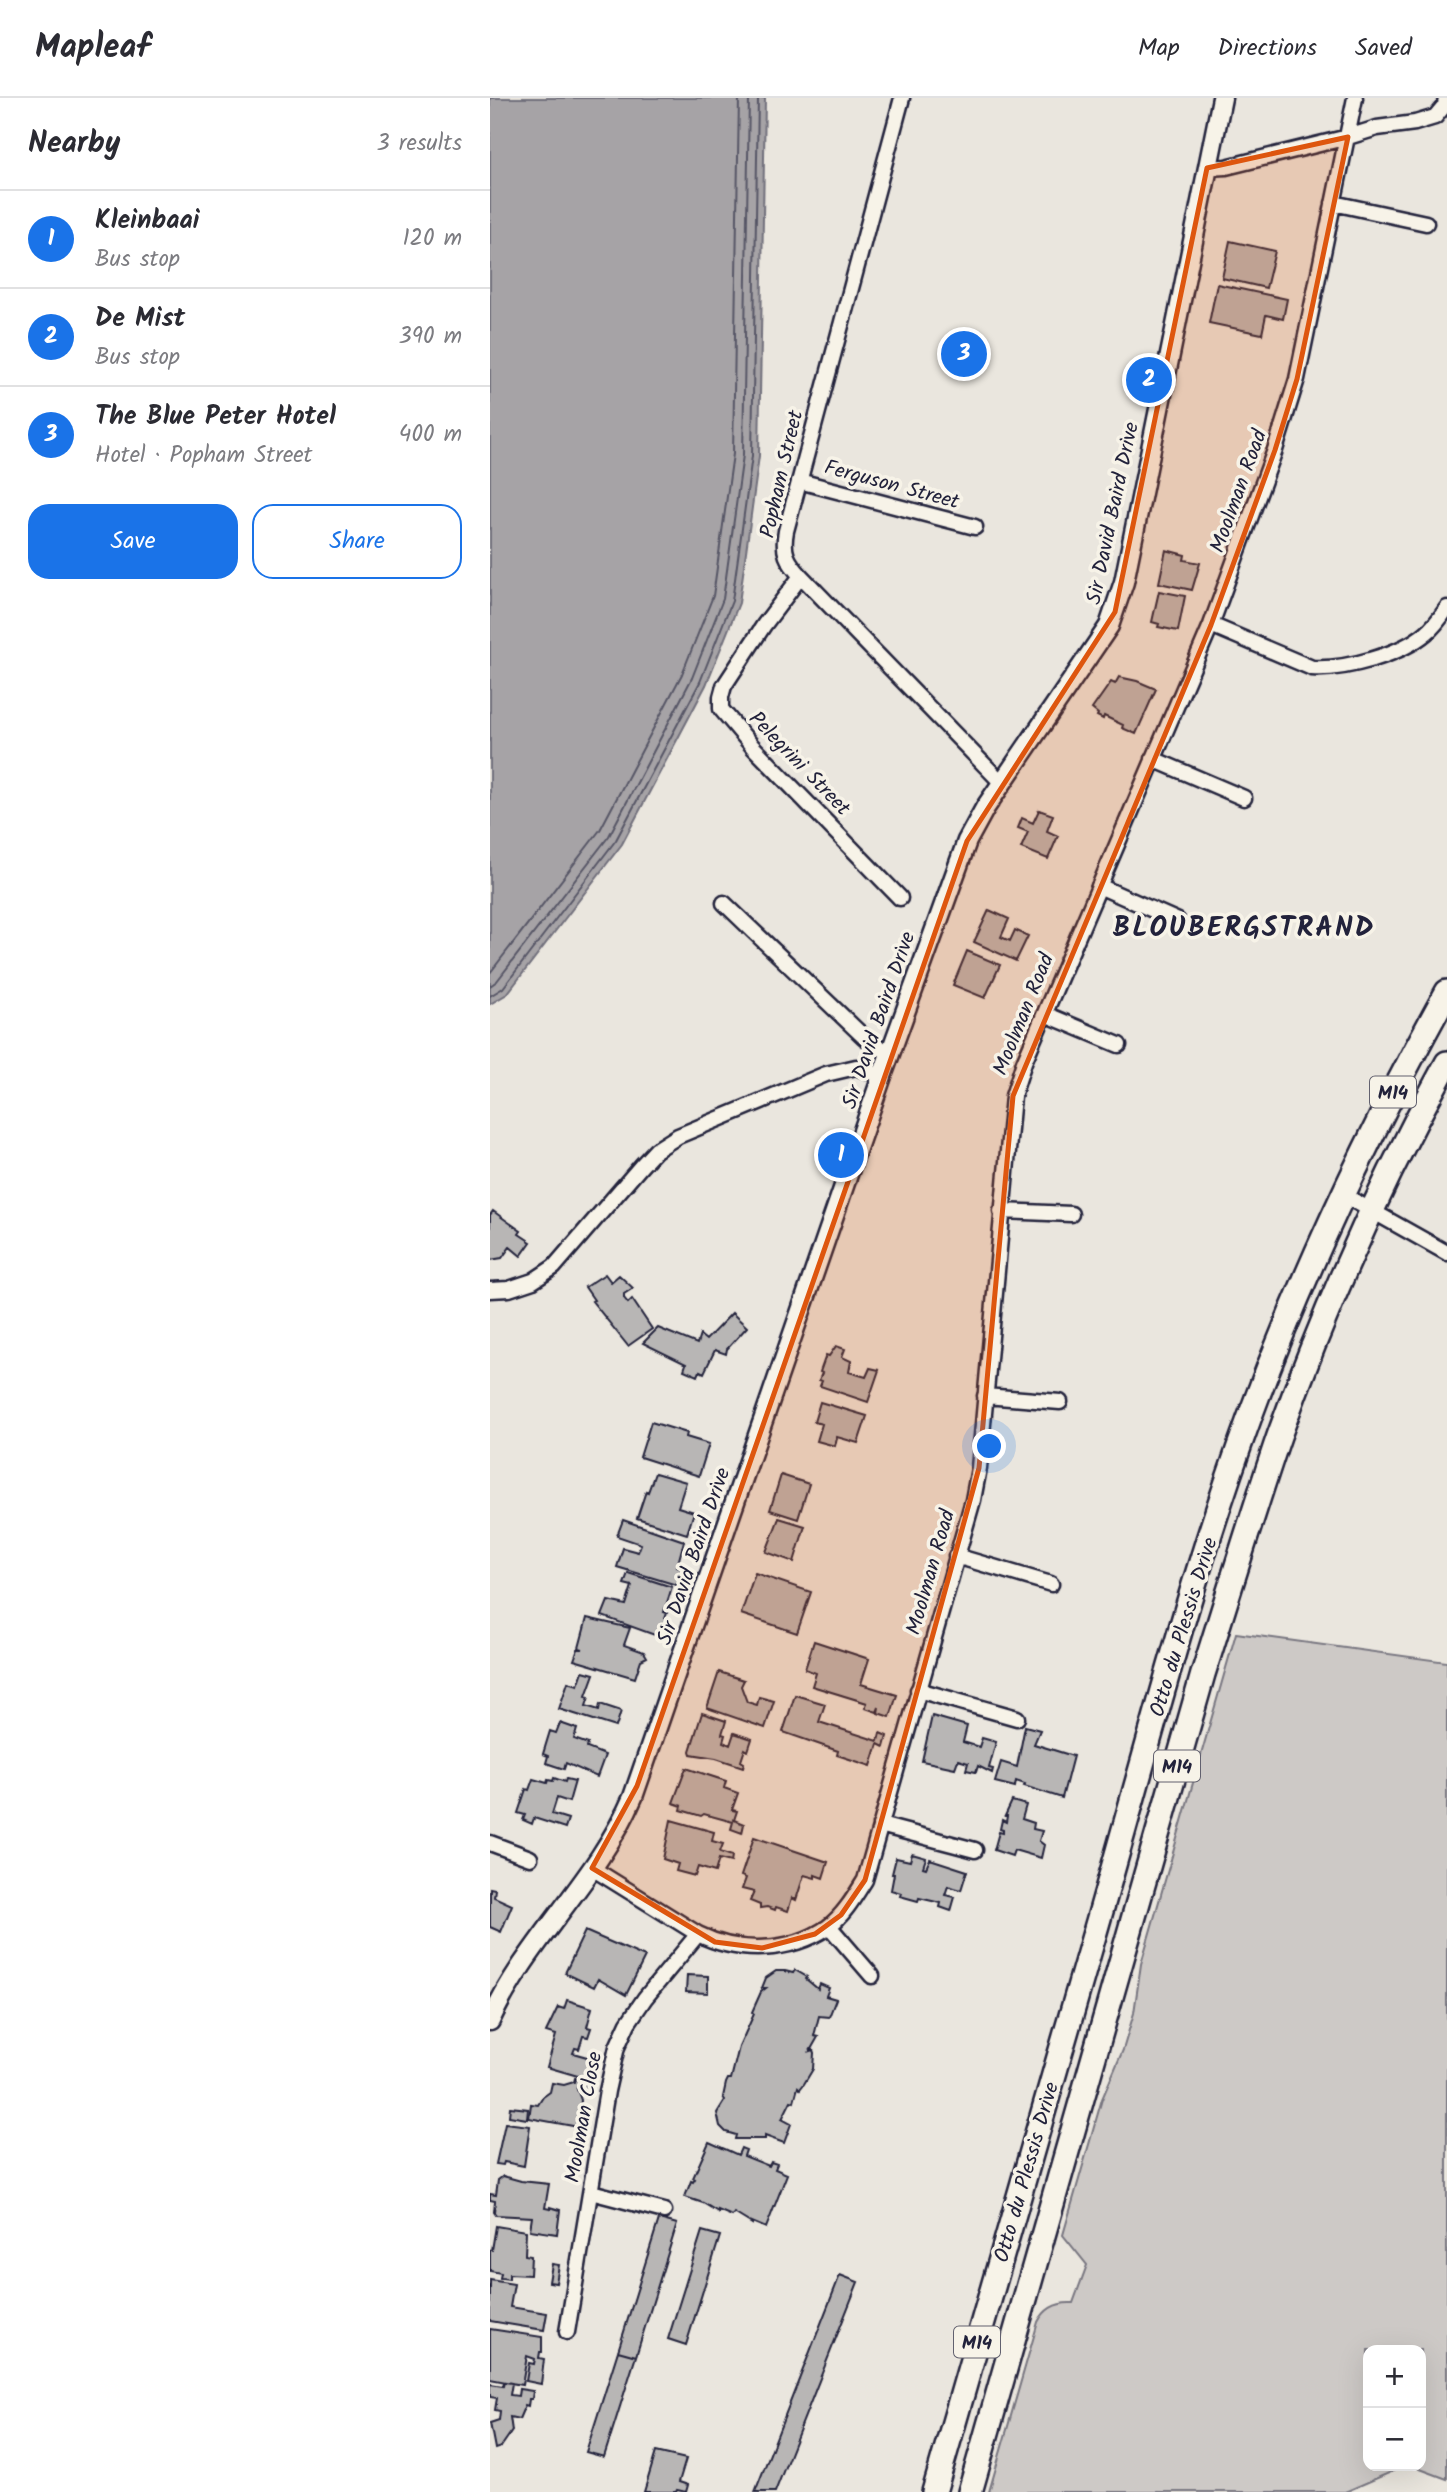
<!DOCTYPE html>
<meta charset="utf-8">
<style>
body{margin:0;font-family:Kalam,sans-serif;background:#f7f7f7;color:#2b2b33}
.controls{position:absolute;right:21px;bottom:21px;display:grid;overflow:hidden;border-radius:14px;box-shadow:0 7px 28px #0002}
.controls button{width:63px;height:63px;display:grid;place-items:center;padding:0;border:0;border-bottom:2px solid #e1e1e2;background:#fff;color:#2b2b33;font:35px sans-serif}
.you{position:absolute;left:500px;top:1349px;width:24px;height:24px;margin:-18px;border:5px solid #fff;border-radius:50%;background:#1a73e8;box-shadow:0 0 0 10px #1a73e833}
.badge{display:grid;place-items:center;width:46px;height:46px;border-radius:50%;background:#1a73e8;color:#fff;font-size:23px;font-weight:700}
.pin{position:absolute;translate:-50% -50%;border:4px solid #fff;box-shadow:0 2px 7px #0006}
.list{margin:0;padding:0;list-style:none}
h2{display:flex;justify-content:space-between;align-items:center;height:91px;margin:0;padding:0 28px;font-size:30px}
h2 small{font-size:23px;font-weight:400;color:#7c7c81}
.list li{display:grid;grid-template-columns:46px 1fr auto;gap:21px;align-items:center;box-sizing:border-box;height:98px;padding:0 28px;border-top:2px solid #e1e1e2}
.list b{display:block;font-size:26px;white-space:nowrap}
.list p{margin:0;font-size:23px;white-space:nowrap;color:#7c7c81}
.list em{font-size:23px;font-style:normal;color:#7c7c81}
.actions{display:flex;gap:14px;padding:21px 28px}
.actions a{flex:1;padding:16px 0;border:2px solid #1a73e8;border-radius:21px;text-align:center;font-size:24px;color:#1a73e8}
.actions .main{background:#1a73e8;color:#fff}
.map{position:relative;flex:none;width:957px;height:2394px;overflow:hidden}
header{display:flex;align-items:center;gap:42px;box-sizing:border-box;height:98px;padding:0 35px;background:#fff;border-bottom:2px solid #e1e1e2}
header strong{font-size:33px}
nav{display:flex;gap:38px;margin-inline-start:auto;font-size:24px}
main{display:flex}
aside{flex:1;background:#fff}
.map>svg:first-child{display:block}
.green{fill:#cdc9c6;stroke:#787680;stroke-width:2}
.water{fill:#a6a3a6;stroke:#716f7b;stroke-width:2}
.lines{fill:none;stroke-linecap:round;stroke-linejoin:round}
.shore{stroke:#575666;stroke-width:2}
.building{fill:#b8b6b5;stroke:#22223b;stroke-width:2}
.minor-casing{stroke:#22223b;stroke-width:19}
.tertiary-casing{stroke:#22223b;stroke-width:23}
.primary-casing{stroke:#22223b;stroke-width:28}
.minor{stroke:#f7f3e8;stroke-width:14}
.tertiary{stroke:#f7f3e8;stroke-width:18}
.primary{stroke:#f7f3e8;stroke-width:23}
.marked{fill:#de560e;fill-opacity:0.2;stroke:#de560e;stroke-width:5;stroke-linejoin:round}
.labels{text-anchor:middle;stroke-width:7;stroke-linejoin:round;paint-order:stroke}
.shield{fill:#f7f3e8;stroke:#62616f;stroke-width:2}
.shield-label{font-size:19px;font-weight:bold;fill:#22223b}
.street-label{font-size:21px;fill:#22223b;stroke:#f7f3e8}
.district-label{font-size:28px;font-weight:bold;letter-spacing:2px;fill:#22223b;stroke:#f7f3e8}
</style>
<header>
<strong>Mapleaf</strong>
<nav><a>Map</a><a>Directions</a><a>Saved</a></nav>
</header>
<main>
<aside>
<h2>Nearby<small>3 results</small></h2>
<ul class="list">
<li><span class="badge">1</span><div><b>Kleinbaai</b><p>Bus stop</p></div><em>120 m</em></li>
<li><span class="badge">2</span><div><b>De Mist</b><p>Bus stop</p></div><em>390 m</em></li>
<li><span class="badge">3</span><div><b>The Blue Peter Hotel</b><p>Hotel · Popham Street</p></div><em>400 m</em></li>
</ul>
<div class="actions"><a class="main">Save</a><a>Share</a></div>
</aside>
<div class="map">
<svg width="957" height="2394" viewBox="0 0 957 2394">
<rect width="100%" height="100%" fill="#eae6de"/>
<filter id="ink" filterUnits="userSpaceOnUse"><feTurbulence type="fractalNoise" baseFrequency=".0143" numOctaves="2"/><feDisplacementMap in="SourceGraphic" scale="14" xChannelSelector="R" yChannelSelector="G"/><feConvolveMatrix kernelMatrix="1 2 1 2 8 2 1 2 1" color-interpolation-filters="sRGB"/></filter>
<g filter="url(#ink)">
<!-- green -->
<path class="green" d="M746 1535 957 1564V2381L922 2368H931V2252H878V2368H909L906 2372 855 2394H499L548 2224C555 2210 567 2204 583 2205L597 2167 573 2137 612 2001 633 1952 644 1915 651 1866Z"/>
<!-- water -->
<path class="water" d="M0 0H275L269 358 249 505 216 587 132 746 17 896 0 906Z"/>
<g class="lines">
<!-- shore -->
<path class="shore" d="M0 875 110 732 192 576 223 498 243 356 249 0
M0 888 7 883 119 738 202 580 233 501 253 357 259 0
M0 898 13 890 126 742 210 584 242 503 262 358 268 0"/>
</g>
<!-- building -->
<path class="building" d="M740 143 785 153 776 190 732 180Z
M727 186 797 201 793 221 776 217 772 236 719 225Z
M676 452 695 457 694 462 710 465 702 492 669 485Z
M669 493 695 498 688 533 668 529 669 526 662 524Z
M629 579 647 583 666 591 646 636 632 630 633 627 614 618 613 621 607 618 608 616 602 611 621 584 625 586Z
M549 712 563 717 557 733 568 738 558 761 531 750 538 734 528 730 532 720 543 725Z
M499 812 519 821 511 839 520 843 525 832 538 838 526 863 484 844Z
M477 853 510 867 495 900 463 887Z
M3 1113 31 1133 29 1136 41 1144 31 1158 20 1149 12 1160 0 1162V1117Z
M115 1176 121 1184 129 1177 143 1190 134 1196V1200L138 1205 142 1201 162 1231 138 1248 102 1203 104 1202 95 1189Z
M242 1215 257 1229 237 1251 236 1256 225 1252 214 1275 210 1273 208 1278 194 1272 196 1266 153 1245 168 1230 207 1246 210 1237 216 1242Z
M346 1248 355 1251 352 1259 361 1263 359 1274 376 1279 380 1270 389 1272 378 1304 330 1288 332 1283 329 1282 332 1275 330 1274 336 1257 339 1258Z
M330 1304 377 1318 368 1345 347 1339 345 1348 327 1343 332 1326 324 1324Z
M161 1324 197 1335 196 1339 219 1346 209 1378 150 1359Z
M165 1375 196 1384 188 1409 204 1414 197 1436 147 1420 156 1393 158 1394Z
M291 1377 319 1386 308 1421 280 1412Z
M289 1420 315 1428 304 1464 276 1454Z
M133 1422 194 1443 187 1469 195 1471 190 1488 127 1469 133 1450 148 1454 151 1446 127 1438Z
M138 1475 182 1489 174 1514 177 1515 175 1521 179 1522 173 1540 112 1518 118 1503 136 1507 142 1488 134 1486Z
M265 1475 321 1494 307 1535 251 1516Z
M97 1520 140 1530 134 1547 154 1554 157 1559 151 1562 145 1580 84 1562 88 1551H93L89 1550Z
M324 1543 379 1561 371 1586 407 1597 400 1619 388 1615 389 1609 387 1614 375 1610 377 1605 322 1588 326 1575 315 1571Z
M93 1573 104 1576 96 1598 99 1599 96 1608 109 1612 110 1606 131 1613 126 1629 69 1611 78 1584 88 1587Z
M229 1574 254 1582 251 1588 257 1604 267 1607 269 1599 284 1603 275 1630 217 1610Z
M305 1597 335 1606 329 1624 388 1643 390 1635 397 1638 394 1649 388 1646 381 1668 347 1657 348 1653 293 1634Z
M212 1615 236 1623 232 1636 235 1637 233 1644 240 1647 244 1635 262 1641 258 1653 255 1651 251 1663 254 1665 253 1669 226 1660 201 1656 200 1653Z
M442 1618 477 1628 473 1644 489 1649 492 1640 506 1644 499 1670 503 1671 502 1675 488 1668 486 1674 476 1672 478 1665 468 1662 465 1670 432 1663Z
M70 1625 87 1631 84 1641 98 1646 97 1650 115 1657 107 1679 76 1665 74 1671 56 1665 58 1658 53 1656 60 1633 66 1635Z
M535 1628 550 1632 544 1646 583 1658 572 1700 534 1688 535 1686 526 1683 525 1689 505 1684 511 1664 527 1669Z
M196 1670 236 1683 234 1690 248 1695 242 1712 247 1713 244 1722 254 1726 252 1735 241 1731 243 1724 214 1716 211 1718 191 1712 192 1708 183 1705Z
M64 1680 75 1684 76 1681 85 1683 79 1704 67 1700 62 1716 78 1721 75 1730 44 1720 42 1726 33 1722 35 1717 28 1715 36 1691 39 1692 43 1681 57 1685 58 1682 63 1683Z
M522 1703 536 1707 532 1721 544 1725 543 1731 552 1733 549 1743 554 1747 551 1760 524 1752 522 1758 504 1752 509 1734 513 1735V1732L510 1731 512 1722 516 1724 517 1718H515Z
M181 1722 224 1734 222 1743 233 1746 230 1754 242 1758 241 1764 229 1761 225 1774 208 1769 205 1778 186 1773 188 1766 173 1761Z
M264 1739 338 1764 333 1780 325 1777V1780L314 1777 306 1802 302 1800 298 1813 286 1809 285 1812 277 1809 270 1810V1807L260 1803 264 1794 252 1791 256 1780 251 1778Z
M422 1756 436 1760 433 1769 436 1770 440 1761 477 1773 471 1792 458 1788 455 1797 465 1799 461 1813 450 1809 451 1805 429 1800 428 1803 410 1798 411 1795 401 1792 404 1776H402L406 1760 420 1763Z
M0 1790 5 1791 4 1799 22 1807 11 1834 0 1829Z
M95 1833 155 1859 136 1897 108 1881 104 1889 75 1875Z
M305 1872 317 1879 316 1881 328 1891 330 1886 339 1890 336 1898 346 1901 339 1919 329 1918 324 1938 328 1939 320 1953 323 1952 324 1955 323 1971 314 1986 310 1991 308 1989 304 2004 301 2003 292 2021 301 2026 294 2045 275 2038V2041H245L246 2037 236 2034 230 2028 227 2015 235 2002 233 1999 236 1985 238 1981H241L249 1949 264 1916 262 1914 271 1894 276 1890H272L276 1880 286 1873H295L303 1875Z
M197 1877 218 1878V1895L196 1894Z
M77 1902 102 1910 97 1929 101 1930 98 1939 93 1938 89 1951 85 1950 83 1955 104 1961 98 1981 57 1969 66 1937 56 1934 68 1909 74 1911Z
M85 1980 103 1983 101 1994 87 1991 91 2002 89 2020 95 2021 94 2030 39 2020 41 2006 48 2007 53 1999 60 1994 62 1985 74 1987 84 1984Z
M20 2009 38 2011 37 2021 19 2018Z
M15 2025 40 2028 34 2068 14 2064 13 2067 6 2066Z
M219 2044 248 2057 251 2050 256 2052 254 2058 279 2068 281 2064 287 2066 285 2071 297 2076 276 2130 262 2124V2126L244 2115 242 2118 228 2112V2114L213 2105 195 2099 201 2083 203 2084 205 2081 203 2080Z
M13 2078 31 2083 59 2086 55 2110 60 2111V2109L70 2112 67 2136 40 2132 42 2119 6 2117 4 2114 5 2103 0 2102V2096L6 2097 8 2082Z
M169 2121 187 2126 146 2258 128 2253Z
M6 2128 36 2133 35 2157 41 2158 40 2177 19 2176V2181L10 2180 11 2175 0 2173V2152H2Z
M212 2133 230 2138 196 2247 178 2241Z
M62 2166 69 2167 66 2185 59 2184Z
M350 2177 368 2184 285 2394H265Z
M0 2182 24 2186 20 2209 57 2215 54 2232 0 2223Z
M0 2231 52 2239V2254H50L49 2260 54 2261 51 2286 36 2283 39 2265 44 2266 45 2261 37 2258 32 2287 0 2281Z
M128 2253 146 2258 114 2359 96 2354Z
M14 2284 22 2285 20 2297 28 2298 29 2291 43 2293 42 2301H39L38 2308 35 2307 29 2321 20 2319 22 2333 11 2349 5 2351 0 2325 9 2322 10 2313 5 2312 7 2300 0 2299V2286L13 2288Z
M166 2354 196 2361 189 2384 198 2387 196 2394 187 2392 186 2394H154Z"/>
<g class="lines">
<defs>
<path id="minor" d="M412 0 296 433C292 454 297 463 311 478L512 685
M717 70 736 69 858 39 887 30 925 25 945 19 955 7 956 0
M843 105 936 125
M309 383 485 429
M311 478 274 527 234 588 231 599V611L263 649 410 800
M721 527 822 570C855 572 910 557 936 535 945 528 951 519 957 510
M663 661 754 700
M609 788 688 823
M234 805 374 939 400 956
M555 916 629 947
M852 1096 957 1155
M511 1113 581 1116
M0 1192 19 1191 43 1183 64 1169 152 1067 166 1052 188 1038 336 976 366 969 392 978
M495 1298 570 1304
M466 1458 561 1486
M428 1592 527 1620
M390 1727 485 1752
M0 1745 40 1760
M102 1770 208 1836C248 1856 300 1855 338 1829 354 1817 365 1798 375 1782L483 1402 489 1370 523 998 534 964 721 527 785 352 807 281 865 0
M339 1828 382 1878
M101 2094 174 2113
M77 2234 117 1993 127 1949 138 1925 155 1900 208 1836"/>
<path id="tertiary" d="M0 1923C37 1842 108 1781 143 1699L392 978 477 743 495 710 619 528 634 484 732 0"/>
<path id="primary" d="M444 2394C496 2209 551 2026 603 1841 653 1668 697 1491 759 1321 814 1172 880 1033 957 894
M480 2394 713 1576C738 1497 762 1417 789 1338 835 1210 891 1084 957 965"/>
</defs>
<!-- minor casing -->
<use href="#minor" class="minor-casing"/>
<!-- tertiary casing -->
<use href="#tertiary" class="tertiary-casing"/>
<!-- primary casing -->
<use href="#primary" class="primary-casing"/>
<!-- minor -->
<use href="#minor" class="minor"/>
<!-- tertiary -->
<use href="#tertiary" class="tertiary"/>
<!-- primary -->
<use href="#primary" class="primary"/>
</g>
</g>
<!-- marked area -->
<path class="marked" d="M858 39 807 281 785 352 721 527 523 998 489 1370 375 1782 351 1817 325 1836 272 1850 225 1844 102 1770 147 1688 477 743 625 514 717 70Z"/>
<g class="labels">
<!-- shield labels -->
<g class="shield">
<rect x="880" y="978.5" width="46" height="31" rx="5"/>
<rect x="664" y="1652.5" width="46" height="31" rx="5"/>
<rect x="464" y="2228.5" width="46" height="31" rx="5"/>
</g>
<g class="shield-label">
<text x="903" y="1001">M14</text>
<text x="687" y="1675">M14</text>
<text x="487" y="2251">M14</text>
</g>
<!-- street labels -->
<g class="street-label">
<text transform="translate(291 376) rotate(-77)" y="7">Popham Street</text>
<text transform="translate(402 386) rotate(15)" y="7">Ferguson Street</text>
<text transform="translate(748 393) rotate(-70)" y="7">Moolman Road</text>
<text transform="translate(622 415) rotate(-78)" y="7">Sir David Baird Drive</text>
<text transform="translate(310 665) rotate(46)" y="7">Pelegrini Street</text>
<text transform="translate(533 916) rotate(-68)" y="7">Moolman Road</text>
<text transform="translate(388 922) rotate(-71)" y="7">Sir David Baird Drive</text>
<text transform="translate(203 1458) rotate(-71)" y="7">Sir David Baird Drive</text>
<text transform="translate(440 1474) rotate(-74)" y="7">Moolman Road</text>
<text transform="translate(693 1529) rotate(-73)" y="7">Otto du Plessis Drive</text>
<text transform="translate(93 2019) rotate(-80)" y="7">Moolman Close</text>
<text transform="translate(536 2074) rotate(-74)" y="7">Otto du Plessis Drive</text>
</g>
<!-- district labels -->
<g class="district-label">
<text x="754" y="838">BLOUBERGSTRAND</text>
</g>
</g>
</svg>
<div class="controls">
<button>+</button>
<button>−</button>
</div>
<div class="you"></div>
<div class="pin badge" style="left:351px;top:1057px">1</div>
<div class="pin badge" style="left:659px;top:282px">2</div>
<div class="pin badge" style="left:474px;top:256px">3</div>
</div>
</main>
